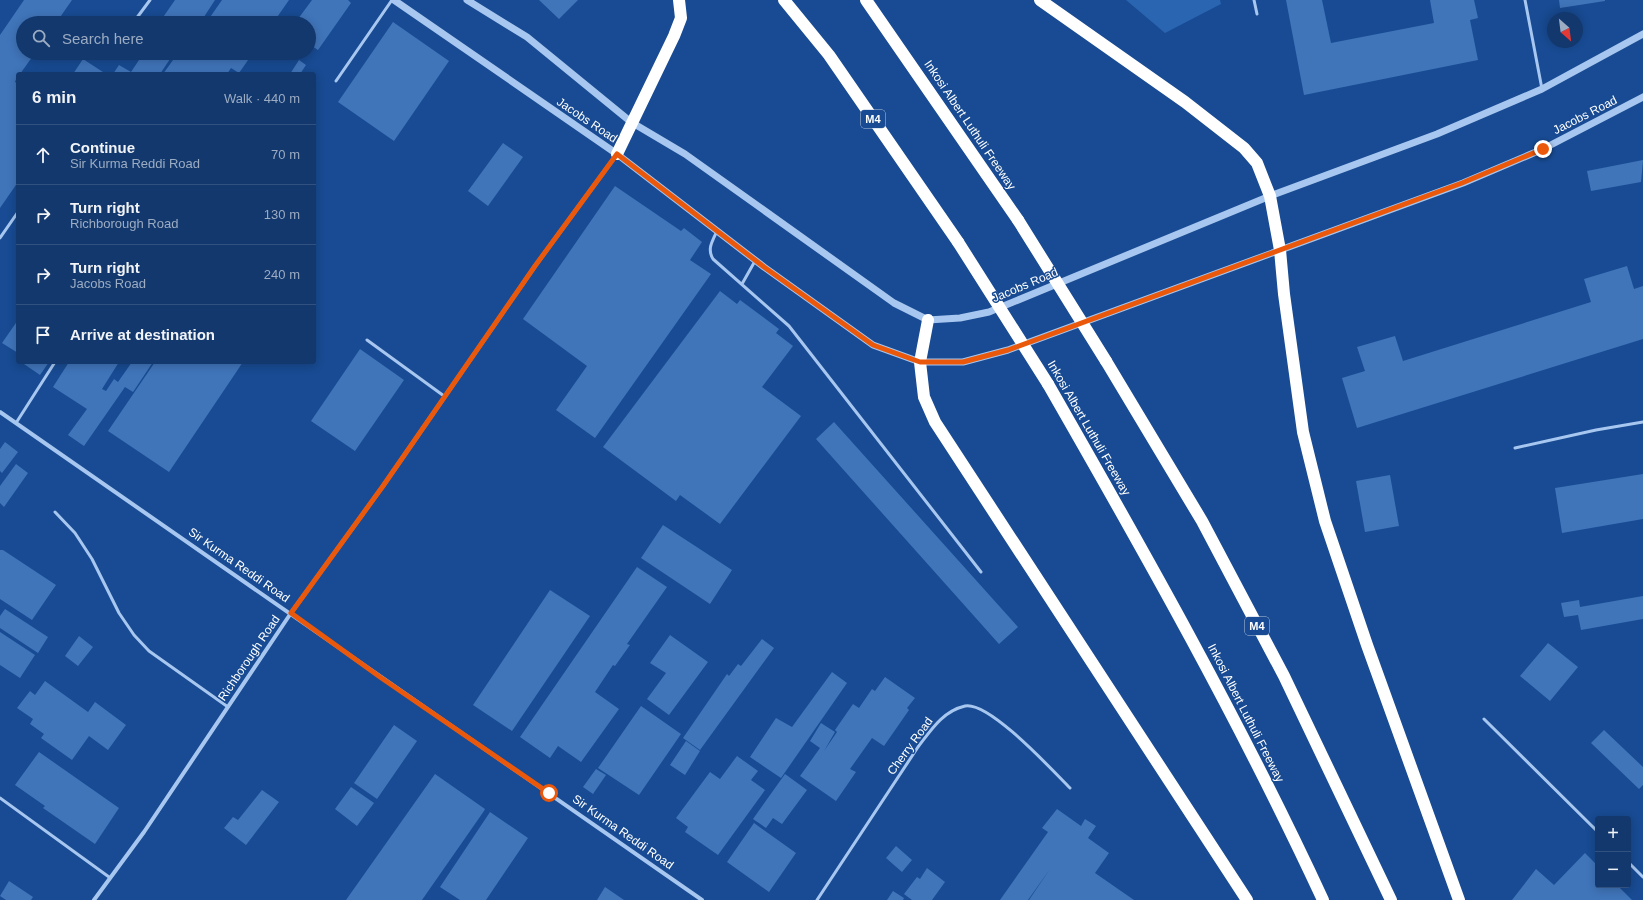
<!DOCTYPE html>
<meta charset="utf-8">
<style>
body{margin:0;font-family:Arial,sans-serif;background:#1b3f73;color:#f1f3f6}
.controls{position:absolute;right:12px;bottom:12px;display:grid;overflow:hidden;border-radius:4px;box-shadow:0 2px 10px #0003}
.controls button{width:36px;height:36px;display:grid;place-items:center;padding:0;border:0;border-bottom:1px solid #315281;background:#12386e;color:#f1f3f6;font:20px sans-serif}
.compass{position:absolute;left:1547px;top:12px;width:36px;height:36px;border-radius:50%;background:#12386e;box-shadow:0 2px 10px #0003;rotate:152deg}
.stop{position:absolute;width:12px;height:12px;margin:-9px;border:3px solid #ea580c;border-radius:50%;background:#fff}
.stop.end{background:#ea580c;border-color:#fff;box-shadow:0 1px 4px #0008}
.list{margin:0;padding:0;list-style:none}
h2{display:flex;justify-content:space-between;align-items:center;height:52px;margin:0;padding:0 16px;font-size:17px}
h2 small{font-size:13px;font-weight:400;color:#9cacc2}
.list li{display:grid;grid-template-columns:26px 1fr auto;gap:12px;align-items:center;box-sizing:border-box;height:60px;padding:0 16px;border-top:1px solid #315281}
.list b{display:block;font-size:15px;white-space:nowrap}
.list p{margin:0;font-size:13px;white-space:nowrap;color:#9cacc2}
.list em{font-size:13px;font-style:normal;color:#9cacc2}
.icon{flex:none;width:22px;height:22px;fill:none;stroke:currentColor;stroke-width:2;stroke-linecap:round;stroke-linejoin:round}
.map{position:relative;flex:none;width:1643px;height:900px;overflow:hidden}
.search{position:absolute;background:#12386e;box-shadow:0 2px 10px #0003;left:16px;top:16px;width:300px;height:44px;display:flex;align-items:center;gap:10px;box-sizing:border-box;padding:0 14px;border-radius:22px;color:#9cacc2;font-size:15px}
.panel{position:absolute;background:#12386e;box-shadow:0 2px 10px #0003;left:16px;top:72px;width:300px;height:292px;border-radius:4px}
.map>svg:first-child{display:block}
.green{fill:#2a65b1}
.building{fill:#4075ba}
.lines{fill:none;stroke-linecap:round;stroke-linejoin:round}
.service{stroke:#a7c7f0;stroke-width:3}
.minor{stroke:#a7c7f0;stroke-width:4}
.tertiary{stroke:#a7c7f0;stroke-width:7}
.motorway{stroke:#fff;stroke-width:12}
.motorway-bridge{stroke:#fff;stroke-width:12}
.route{stroke:#ea580c;stroke-width:5}
.labels{text-anchor:middle;stroke-width:3;stroke-linejoin:round;paint-order:stroke}
.shield{fill:#184b93;stroke:#bac9df;stroke-width:1}
.shield-label{font-size:11px;font-weight:bold;fill:#fff}
.street-label{font-size:12px;fill:#fff;stroke:#184b93}
</style>
<div class="map">
<svg width="1643" height="900" viewBox="0 0 1643 900">
<rect width="100%" height="100%" fill="#184b93"/>
<!-- green -->
<path class="green" d="M1126 0H1220L1221 4 1165 33Z"/>
<!-- building -->
<path class="building" d="M24 0H72L56 23H23V53H35L20 74H18L15 82 18 84V182L0 208V35Z
M175 0H215L200 23 195 21 194 23H159Z
M222 0H289L273 23H206Z
M312 0H348L351 3 318 50 309 44V23H295Z
M539 0H578L559 19Z
M1286 0H1322L1331 43 1434 23 1430 0H1474L1478 18 1470 20 1478 60 1304 95Z
M1559 0H1605V1L1560 8Z
M393 22 449 61 394 141 338 102Z
M138 53H174L160 74H113L119 65 131 72 141 57 137 55Z
M178 53H253L239 73 231 68 227 74H163Z
M83 59 106 74H73Z
M299 60 306 65 300 74H290Z
M503 143 523 157 488 206 468 191Z
M1643 160 1641 182 1591 191 1587 171Z
M615 186 681 231 684 228 702 242 690 260 711 274 595 438 556 410 587 366 523 319Z
M1627 266 1634 289 1643 286V339L1357 428 1342 378 1365 371 1357 347 1395 336 1403 361 1591 302 1584 279Z
M720 291 737 304 740 300 779 329 776 333 793 346 762 387 801 416 720 524 680 495 676 501 603 447Z
M18 320V353L2 343Z
M360 349 404 380 355 451 311 421Z
M21 362H49L40 375Z
M69 362H119L102 389 106 391 114 379 118 382 132 362H153L133 392 125 387 84 446 68 435 87 409 53 387Z
M155 362H243L169 472 108 431Z
M834 422 1018 627 999 644 816 439Z
M5 442 18 452 2 473 0 471V449Z
M16 464 28 473 4 507 0 503V486Z
M1643 474V519L1562 533 1555 488Z
M1390 475 1399 526 1365 532 1356 481Z
M663 525 732 570 710 604 641 558Z
M0 550H3L56 585 32 620 0 599Z
M637 567 667 587 627 644 630 645 615 666 613 665 595 692 619 709 581 762 558 746 550 758 520 737Z
M550 590 590 616 512 731 473 705Z
M1643 596V619L1581 630 1578 615 1564 617 1561 603 1579 600 1580 607Z
M5 609 48 637 38 653 0 628V616Z
M0 632 35 655 20 678 0 665Z
M670 635 708 662 669 715 647 699 666 673 650 663Z
M79 636 93 647 78 666 65 656Z
M762 639 774 648 700 750 683 738 727 674 729 676 738 664 741 666Z
M1548 643 1578 667 1550 701 1520 676Z
M832 672 847 683 781 778 750 757 776 718 792 727Z
M885 677 915 698 907 708 909 710 884 746 872 738 850 769 856 772 836 801 800 776 820 748 810 741 821 723 835 732 824 751 837 732 835 730 853 704 859 708 872 689 875 691Z
M45 681 88 712 95 702 126 725 108 750 89 736 72 760 41 738 44 734 30 724 33 719 17 708 30 691 35 695Z
M641 706 681 734 639 795 598 768Z
M394 725 417 741 377 799 354 783Z
M1604 730 1643 767V785L1639 789 1591 743Z
M686 741 700 751 685 775 670 765Z
M39 752 119 808 95 844 43 808 45 806 15 785Z
M737 756 758 771 751 780 765 790 718 855 685 832 688 827 676 818 710 772 720 779Z
M596 769 606 775 593 794 583 787Z
M435 774 485 809 484 811 422 900H346Z
M785 774 807 790 782 824 773 818 766 828 753 819Z
M351 787 374 803 357 826 335 809Z
M262 790 279 802 246 845 224 828 233 817 238 820Z
M1057 809 1081 826 1085 819 1096 826 1088 838 1109 853 1095 873 1134 900H1029L1050 869 1028 900H1000L1048 832 1042 828Z
M490 812 528 838 486 900H460L440 887Z
M754 823 796 853 769 892 727 862Z
M896 846 912 860 902 872 886 858Z
M1585 853 1598 866V885H1617L1632 900H1512L1536 869 1554 885Z
M927 868 945 882 932 900H912L904 894 917 877 920 879Z
M9 881 33 897 31 900H6L0 896Z
M605 887 624 900H597Z
M893 891 904 898 903 900H887Z"/>
<g class="lines">
<!-- service -->
<path class="service" d="M1254 0 1257 14
M1525 0 1542 89
M133 23 150 0
M336 81 392 0
M717 231C712 242 707 249 713 259L789 326 981 572
M0 238 18 212
M742 284 755 261
M367 340 444 396
M16 423 55 362
M1515 448 1596 430 1643 422
M55 512 75 533 92 559 119 613 134 635 149 651 228 707
M1484 719 1598 832
M0 798 109 877
M1628 862 1643 877
M817 900 918 747C931 730 943 711 965 706 989 701 1052 770 1070 788"/>
<!-- minor -->
<path class="minor" d="M0 412 702 900
M94 900 144 832 291 613 383 486 535 266 617 154"/>
<!-- tertiary -->
<path class="tertiary" d="M394 0 617 154 764 267 873 345 920 362H963L1008 350 1463 183 1543 149 1643 97
M467 0 527 37 631 122 685 154 894 303 928 320 960 318 989 312 1270 196 1437 134 1542 89 1643 34"/>
<!-- motorway -->
<path class="motorway" d="M784 0 829 55 958 242
M866 0 1018 220
M1040 0 1185 102 1244 148 1257 163 1270 196 1280 250 1284 294 1303 432 1325 521 1367 645 1459 900
M617 154 674 36 681 18 679 0
M928 320 920 362 924 397 935 422 1247 900
M1106 361 1202 521 1284 676 1391 900
M1048 384C1145 553 1241 723 1323 900"/>
<!-- motorway-bridge -->
<path class="motorway-bridge" d="M1018 220 1106 361
M958 242 1048 384"/>
</g>
<g class="lines">
<!-- route -->
<path class="route" d="M549 793 380 677 291 613 383 486 535 266 617 154 764 267 873 345 920 362H963L1008 350 1462 183 1543 149"/>
</g>
<g class="labels">
<!-- shield labels -->
<g class="shield">
<rect x="861" y="110" width="24" height="18" rx="3"/>
<rect x="1245" y="617" width="24" height="18" rx="3"/>
</g>
<g class="shield-label">
<text x="873" y="123">M4</text>
<text x="1257" y="630">M4</text>
</g>
<!-- street labels -->
<g class="street-label">
<text transform="translate(1585 115) rotate(-27)" y="4">Jacobs Road</text>
<text transform="translate(587 120) rotate(34)" y="4">Jacobs Road</text>
<text transform="translate(970 125) rotate(56)" y="4">Inkosi Albert Luthuli Freeway</text>
<text transform="translate(1025 285) rotate(-23)" y="4">Jacobs Road</text>
<text transform="translate(1089 428) rotate(60)" y="4">Inkosi Albert Luthuli Freeway</text>
<text transform="translate(239 565) rotate(35)" y="4">Sir Kurma Reddi Road</text>
<text transform="translate(249 658) rotate(-56)" y="4">Richborough Road</text>
<text transform="translate(1246 713) rotate(63)" y="4">Inkosi Albert Luthuli Freeway</text>
<text transform="translate(910 746) rotate(-54)" y="4">Cherry Road</text>
<text transform="translate(623 832) rotate(35)" y="4">Sir Kurma Reddi Road</text>
</g>
</g>
</svg>
<div class="controls">
<button>+</button>
<button>−</button>
</div>
<svg class="compass" viewBox="-18 -18 36 36"><path d="M0-13l5 13h-10z" fill="#e53935"/><path d="M0 13l5-13h-10z" fill="#9cacc2"/></svg>
<div class="stop" style="left:549px;top:793px"></div>
<div class="stop end" style="left:1543px;top:149px"></div>
<div class="search"><svg class="icon" aria-label="search" viewBox="0 0 24 24"><circle cx="10" cy="10" r="6"/><path d="M15 15l6 6"/></svg>Search here</div>
<section class="panel">
<h2>6 min<small>Walk · 440 m</small></h2>
<ul class="list">
<li><svg class="icon" aria-label="ahead" viewBox="0 0 24 24"><path d="M12 20V5M6 11l6-6 6 6"/></svg><div><b>Continue</b><p>Sir Kurma Reddi Road</p></div><em>70 m</em></li>
<li><svg class="icon" aria-label="right" viewBox="0 0 24 24"><path d="M7 20v-9h11M14 6l5 5-5 5"/></svg><div><b>Turn right</b><p>Richborough Road</p></div><em>130 m</em></li>
<li><svg class="icon" aria-label="right" viewBox="0 0 24 24"><path d="M7 20v-9h11M14 6l5 5-5 5"/></svg><div><b>Turn right</b><p>Jacobs Road</p></div><em>240 m</em></li>
<li><svg class="icon" aria-label="arrive" viewBox="0 0 24 24"><path d="M6 21V4h12l-3 4 3 4H6"/></svg><div><b>Arrive at destination</b></div></li>
</ul>
</section>
</div>
